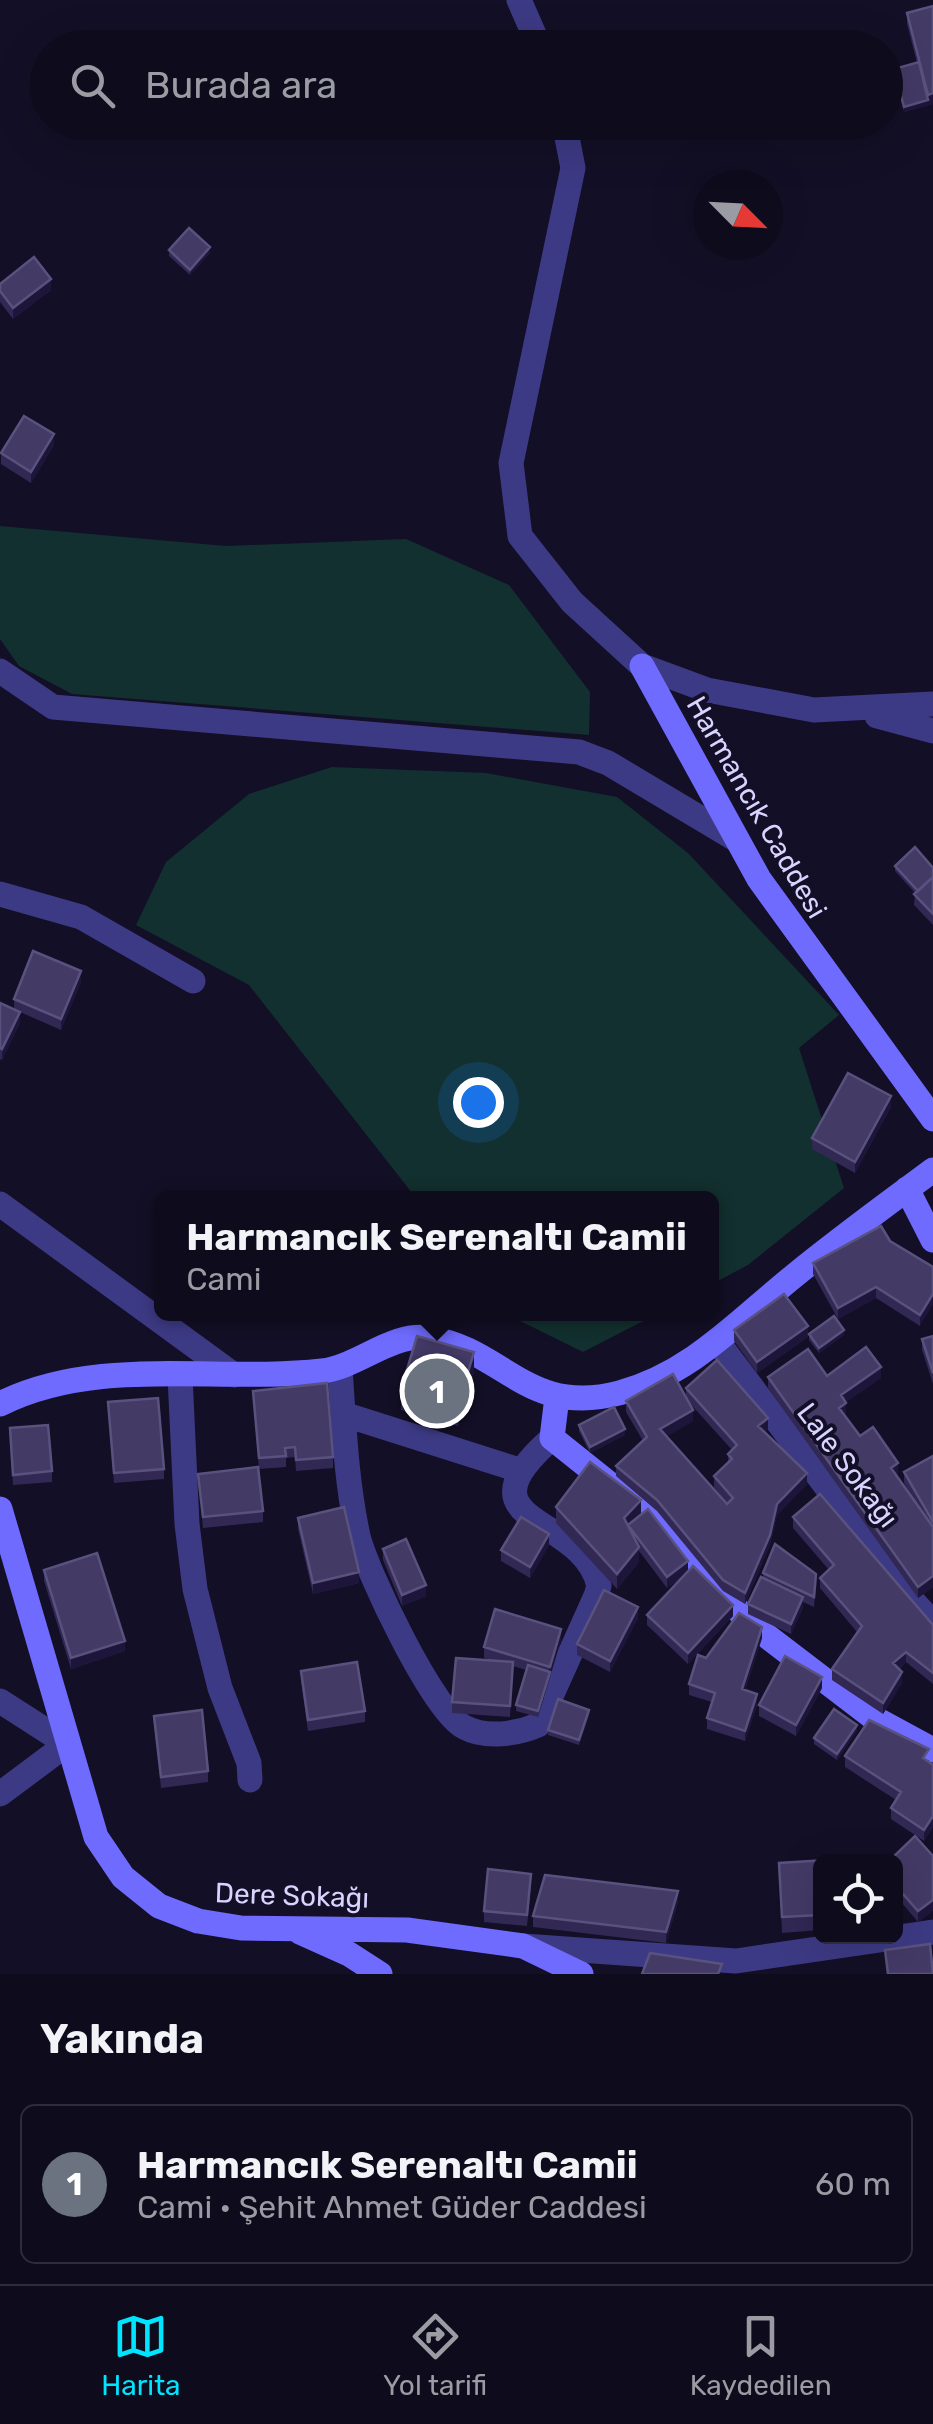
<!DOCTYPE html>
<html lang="tr">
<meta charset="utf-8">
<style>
body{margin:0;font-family:Rubik,sans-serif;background:#171425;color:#f1f3f6}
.controls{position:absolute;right:30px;bottom:30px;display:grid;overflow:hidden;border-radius:15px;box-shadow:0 10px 40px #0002}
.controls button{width:90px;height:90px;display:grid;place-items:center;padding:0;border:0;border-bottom:2px solid #2e2b3b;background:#0e0b1c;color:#f1f3f6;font:50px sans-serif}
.compass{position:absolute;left:693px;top:170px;width:90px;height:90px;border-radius:50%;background:#0e0b1c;box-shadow:0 10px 40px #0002;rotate:114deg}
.you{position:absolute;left:478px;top:1102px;width:35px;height:35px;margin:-25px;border:8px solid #fff;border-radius:50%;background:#1a73e8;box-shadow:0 0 0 15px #1a73e833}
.badge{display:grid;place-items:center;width:65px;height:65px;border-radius:50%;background:#00e5ff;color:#fff;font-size:32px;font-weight:700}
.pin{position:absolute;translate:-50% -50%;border:5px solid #fff;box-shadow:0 2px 10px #0006}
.popup{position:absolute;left:154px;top:1191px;width:565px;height:130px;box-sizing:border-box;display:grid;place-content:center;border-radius:15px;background:#0e0b1c;filter:drop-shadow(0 2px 8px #0005);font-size:32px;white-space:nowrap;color:#9b9ba3}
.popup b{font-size:38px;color:#f1f3f6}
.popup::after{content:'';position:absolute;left:50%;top:100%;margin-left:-20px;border:20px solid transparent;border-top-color:#0e0b1c}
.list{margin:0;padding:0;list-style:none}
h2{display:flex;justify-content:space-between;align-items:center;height:130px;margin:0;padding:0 40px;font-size:42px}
h2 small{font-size:32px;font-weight:400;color:#9b9ba3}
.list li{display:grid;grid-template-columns:65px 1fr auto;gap:30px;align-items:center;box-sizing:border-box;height:160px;margin:0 20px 20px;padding:0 20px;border:2px solid #2e2b3b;border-radius:15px}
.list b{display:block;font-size:38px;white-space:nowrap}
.list p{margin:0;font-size:32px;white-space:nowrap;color:#9b9ba3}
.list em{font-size:32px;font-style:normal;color:#9b9ba3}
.icon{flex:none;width:55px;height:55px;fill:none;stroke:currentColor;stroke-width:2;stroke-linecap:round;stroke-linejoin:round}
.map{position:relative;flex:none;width:933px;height:1974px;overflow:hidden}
.search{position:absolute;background:#0e0b1c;box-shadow:0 10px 40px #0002;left:30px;right:30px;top:30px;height:110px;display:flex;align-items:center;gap:25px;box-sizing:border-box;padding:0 35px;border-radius:55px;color:#9b9ba3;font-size:38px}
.sheet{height:310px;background:#0e0b1c}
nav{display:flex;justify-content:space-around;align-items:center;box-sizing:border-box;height:140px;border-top:2px solid #2e2b3b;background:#0e0b1c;font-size:28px;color:#9b9ba3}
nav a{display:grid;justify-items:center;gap:5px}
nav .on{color:#00e5ff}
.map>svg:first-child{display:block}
.green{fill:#12302f}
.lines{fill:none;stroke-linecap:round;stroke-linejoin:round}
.street{stroke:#3d3a85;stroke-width:25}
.secondary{stroke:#6f6bff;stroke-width:25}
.wall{fill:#312854;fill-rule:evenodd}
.shaded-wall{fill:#1d163a}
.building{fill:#433a66;stroke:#5a527e;stroke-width:2.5}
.labels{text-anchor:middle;stroke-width:8;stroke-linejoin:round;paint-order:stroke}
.street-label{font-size:28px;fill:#d9d4ff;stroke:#130f26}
</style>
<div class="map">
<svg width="933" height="1974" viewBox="0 0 933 1974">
<rect width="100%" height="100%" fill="#130f26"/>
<!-- green -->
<path class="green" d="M0 526 226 546 406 539 509 585 590 692 589 735 72 694 19 666 0 639Z
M332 767 486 773 617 797 688 853 839 1015 799 1048 844 1188 748 1265 712 1284V1198H416L249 985 136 925 166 862 249 794Z
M506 1314H657L583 1352Z"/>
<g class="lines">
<!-- street -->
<path class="street" d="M519 0 540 48
M564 122 573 168 511 463 520 536 572 602 642 666 707 690 814 710 933 704
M0 671 53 707 579 752 608 763 737 840
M877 716 933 731
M0 894 81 917 193 981
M0 1204 234 1375
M717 1341 909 1597 933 1623
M340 1369C344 1424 346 1481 358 1536 367 1572 433 1711 464 1727 486 1739 517 1734 538 1725L596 1596 599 1586C582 1512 452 1527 552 1438
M180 1376 187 1524 195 1589 220 1688 249 1763 250 1780
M343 1414 519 1470
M0 1701 67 1744 0 1794
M523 1946 736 1961 933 1932"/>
<!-- secondary -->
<path class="secondary" d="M642 666 759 879 933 1119
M907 1189 933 1240
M557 1397 552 1438 652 1518 712 1587 768 1637 874 1718 933 1750
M0 1404C97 1355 217 1383 322 1371 358 1367 392 1332 429 1338 503 1349 527 1417 619 1393 691 1374 738 1321 794 1276 839 1239 886 1205 933 1170
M0 1509 96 1837 123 1877 159 1906 198 1921 241 1928 407 1930 523 1946 581 1974
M300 1932 349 1954 380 1974"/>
</g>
<!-- wall -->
<path class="wall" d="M933 6V104L904 112 894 69 917 63 907 24V13Z
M169 250 210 253 190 275 169 256Z
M0 284 51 290 13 319 0 302Z
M54 445 31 483 1 464V453Z
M895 866 933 868V925L914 905 915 893 895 871Z
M81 982 61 1030 20 1012V1023L2 1060 0 1059V1003L14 1009V999Z
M891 1107 855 1173 812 1149V1138Z
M890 1241 933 1267 920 1326 876 1298 838 1319 813 1274V1263Z
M734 1330 808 1337 757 1373 734 1341Z
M809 1334 844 1335 819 1353 809 1340Z
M933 1336V1384L922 1350V1339Z
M474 1372 458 1426 401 1410V1390Z
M827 1376 881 1378 846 1402V1414L844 1415 860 1436 898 1473 896 1475 916 1503 904 1483V1472L933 1456V1587L918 1598 768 1388V1377Z
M686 1388 768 1429 764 1432 807 1484 777 1515 770 1545 745 1604 723 1591 657 1511 616 1476V1466L643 1441 626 1412V1401L686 1398ZM686 1399 732 1450 728 1454V1464L714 1476V1487L727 1504 667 1436 693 1421Z
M253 1391 333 1457V1468L296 1471 295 1457 286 1458V1467L259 1469Z
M108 1402 164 1469V1479L114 1483Z
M579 1425 625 1435 590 1453 579 1431Z
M10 1428 52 1471V1482L13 1485Z
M198 1474 263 1511V1522L203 1528Z
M556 1507 641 1515 688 1571 733 1616 688 1664 647 1625V1615L684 1576 667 1588 639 1551V1562L617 1589 556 1523Z
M793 1517 933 1625V1684L906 1662 899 1669 902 1683 883 1714 832 1680V1669L857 1632 820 1588V1578L829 1570 793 1528Z
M298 1518 359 1583 313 1594 298 1529Z
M549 1545 530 1578 501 1561V1550Z
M383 1549 426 1596 402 1606 383 1560Z
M44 1570 125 1651 71 1669 44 1581Z
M763 1573 816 1584 814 1607 803 1602V1608L791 1634 748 1614V1604L763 1578Z
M638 1618 610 1672 577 1655V1644Z
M762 1638 745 1690 757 1705 745 1741 707 1729V1718L712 1702 689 1695V1684L706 1658Z
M561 1640 538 1717 516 1711V1705L526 1670 513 1666 510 1717 452 1713V1702L492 1660 484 1658V1647Z
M301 1671 365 1711V1722L308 1731 301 1681Z
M822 1688 796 1736 759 1716V1705Z
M589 1715 579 1745 548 1735V1730Z
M154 1716 208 1771V1782L161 1788Z
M857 1731 837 1760 814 1744V1738Z
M845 1756 929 1760 928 1762 933 1765V1827L924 1841 891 1819V1808L896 1800 845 1767Z
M933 1856V1911L918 1922 896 1896V1862Z
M820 1862V1930L782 1933 779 1863Z
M531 1885 527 1926 484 1922V1911Z
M678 1902 666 1943 533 1927V1916Z"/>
<!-- shaded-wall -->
<path class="shaded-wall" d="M933 93V104L904 112V107L928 100V95Z
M210 247V253L190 275V270Z
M51 279V290L13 319V308Z
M54 434V445L31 483V472Z
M81 971V982L61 1030V1019Z
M20 1012V1023L2 1060V1049Z
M891 1096V1107L855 1173V1162Z
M876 1287V1298L838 1319V1308Z
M933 1294V1304L920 1326V1315Z
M808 1326V1337L757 1373V1362Z
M844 1330V1335L819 1353V1348Z
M474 1352V1372L458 1426V1406Z
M881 1367V1378L841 1406V1395Z
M846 1403V1414L839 1419V1408Z
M693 1410V1421L660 1440V1429Z
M768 1418V1429L758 1437V1426Z
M625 1429V1435L590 1453V1447Z
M898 1463V1473L891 1479V1468Z
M807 1473V1484L777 1515 770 1545 745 1604V1593L777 1504Z
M641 1500V1516L630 1528 624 1518Z
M549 1534V1545L530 1578V1567Z
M639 1547V1562L617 1589V1574Z
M688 1561V1572L667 1588V1577Z
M359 1572V1583L313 1594V1583Z
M933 1576V1587L918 1598V1587Z
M426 1585V1596L402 1606V1595Z
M803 1597V1608L791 1634V1624Z
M733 1605V1616L688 1664V1653Z
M638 1607V1618L610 1672V1661Z
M762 1627V1638L742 1700V1689Z
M561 1629V1640L538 1717 550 1667Z
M125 1641V1651L71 1669V1658Z
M906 1652V1662L893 1673V1663Z
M902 1672V1683L883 1714V1703Z
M822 1677V1688L796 1736V1725Z
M757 1694V1705L745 1741V1731Z
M589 1710V1715L579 1745V1740Z
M857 1725V1731L837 1760V1754Z
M933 1816V1827L924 1841V1830Z
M678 1891V1902L666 1943V1932Z
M933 1900V1911L918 1922V1911Z"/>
<!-- building -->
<path class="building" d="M933 6V93L928 95 907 13Z
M919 62 928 100 904 107 894 69Z
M189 228 210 247 190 270 169 250Z
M34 257 51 279 13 308 0 291V284Z
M24 416 54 434 31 472 1 453Z
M915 847 933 868V877L918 891 895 866Z
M933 877V914L914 894Z
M33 951 81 971 61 1019 14 999Z
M0 1003 20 1012 2 1049 0 1048Z
M848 1073 891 1096 855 1162 812 1138Z
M881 1226 890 1241 933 1267V1294L920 1315 876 1287 838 1308 813 1263Z
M784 1294 808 1326 757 1362 734 1330Z
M834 1316 844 1330 819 1348 809 1334Z
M417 1336 474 1352 458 1406 401 1390Z
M933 1336V1373L922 1339Z
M866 1347 881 1367 841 1395 846 1403 839 1408 860 1436 873 1427 898 1463 891 1468 933 1527V1576L918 1587 768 1377 808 1349 827 1376Z
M717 1360 768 1418 758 1426 807 1473 777 1504 770 1535 745 1593 723 1580 657 1500 616 1466 647 1437 626 1401 673 1374 693 1410 660 1429 727 1504 733 1498 714 1476 732 1459 728 1454 737 1445 686 1388Z
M327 1383 333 1457 296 1460 295 1447 285 1448 286 1456 259 1458 253 1391Z
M158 1398 164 1469 114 1473 108 1402Z
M614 1407 625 1429 590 1447 579 1425Z
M48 1425 52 1471 13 1475 10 1428Z
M933 1456V1522L904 1472Z
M590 1462 641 1500 624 1518 639 1547 617 1574 556 1507Z
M258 1467 263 1511 203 1517 198 1474Z
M820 1494 933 1625V1673L906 1652 893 1663 902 1672 883 1703 832 1669 862 1626 820 1578 834 1565 793 1517Z
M344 1507 359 1572 313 1583 298 1518Z
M648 1509 688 1561 667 1577 628 1525Z
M521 1517 549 1534 530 1567 501 1550Z
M406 1539 426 1585 402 1595 383 1549Z
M775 1544 816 1574 814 1597 763 1573Z
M97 1553 125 1641 71 1658 44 1570Z
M693 1566 733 1605 688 1653 647 1615Z
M761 1577 803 1597 791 1624 748 1604Z
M604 1590 638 1607 610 1661 577 1644Z
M495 1609 561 1629 550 1667 484 1647Z
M739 1613 762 1627 742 1689 757 1694 745 1731 707 1718 715 1693 689 1684 698 1655 706 1658Z
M785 1656 822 1677 796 1725 759 1705Z
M456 1658 513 1662 510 1706 452 1702Z
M357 1662 365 1711 308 1720 301 1671Z
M528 1665 550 1672 538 1711 516 1705Z
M558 1699 589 1710 579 1740 548 1730Z
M834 1709 857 1725 837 1754 814 1738Z
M202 1710 208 1771 161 1777 154 1716Z
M869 1720 929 1749 923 1758 933 1765V1816L924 1830 891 1808 901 1792 845 1756Z
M915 1836 933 1856V1900L918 1911 896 1886V1862H888Z
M859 1858V1862H820V1915L782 1917 779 1863Z
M488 1869 531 1874 527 1915 484 1911Z
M545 1875 678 1891 666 1932 533 1916Z
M930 1944 933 1974H888L885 1950Z
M650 1953 722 1964 718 1974H642Z"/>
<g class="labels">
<!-- street labels -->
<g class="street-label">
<text transform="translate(757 807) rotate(60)" y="10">Harmancık Caddesi</text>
<text transform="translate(848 1465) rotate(53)" y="10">Lale Sokağı</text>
<text transform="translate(292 1895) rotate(2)" y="10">Dere Sokağı</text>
</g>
</g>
</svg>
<div class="controls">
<button><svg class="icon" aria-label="locate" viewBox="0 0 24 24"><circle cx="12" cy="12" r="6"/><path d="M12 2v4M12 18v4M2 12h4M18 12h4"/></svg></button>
</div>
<svg class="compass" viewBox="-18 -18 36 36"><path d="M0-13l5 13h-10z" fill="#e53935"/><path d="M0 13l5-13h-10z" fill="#9b9ba3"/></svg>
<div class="you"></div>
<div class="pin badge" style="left:437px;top:1391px;background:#6b7280">1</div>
<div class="popup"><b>Harmancık Serenaltı Camii</b>Cami</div>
<div class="search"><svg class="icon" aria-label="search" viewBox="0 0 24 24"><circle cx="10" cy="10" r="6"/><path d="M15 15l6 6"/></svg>Burada ara</div>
</div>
<section class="sheet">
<h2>Yakında<small></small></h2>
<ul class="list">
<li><span class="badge" style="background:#6b7280">1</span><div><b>Harmancık Serenaltı Camii</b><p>Cami · Şehit Ahmet Güder Caddesi</p></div><em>60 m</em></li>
</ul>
</section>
<nav>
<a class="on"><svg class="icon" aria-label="map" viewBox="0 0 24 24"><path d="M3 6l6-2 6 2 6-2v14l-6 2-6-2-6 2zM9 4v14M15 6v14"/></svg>Harita</a>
<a><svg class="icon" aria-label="directions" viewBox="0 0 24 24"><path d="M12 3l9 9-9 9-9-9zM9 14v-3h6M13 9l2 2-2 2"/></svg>Yol tarifi</a>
<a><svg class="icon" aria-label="saved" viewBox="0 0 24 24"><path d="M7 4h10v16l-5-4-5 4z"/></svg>Kaydedilen</a>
</nav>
